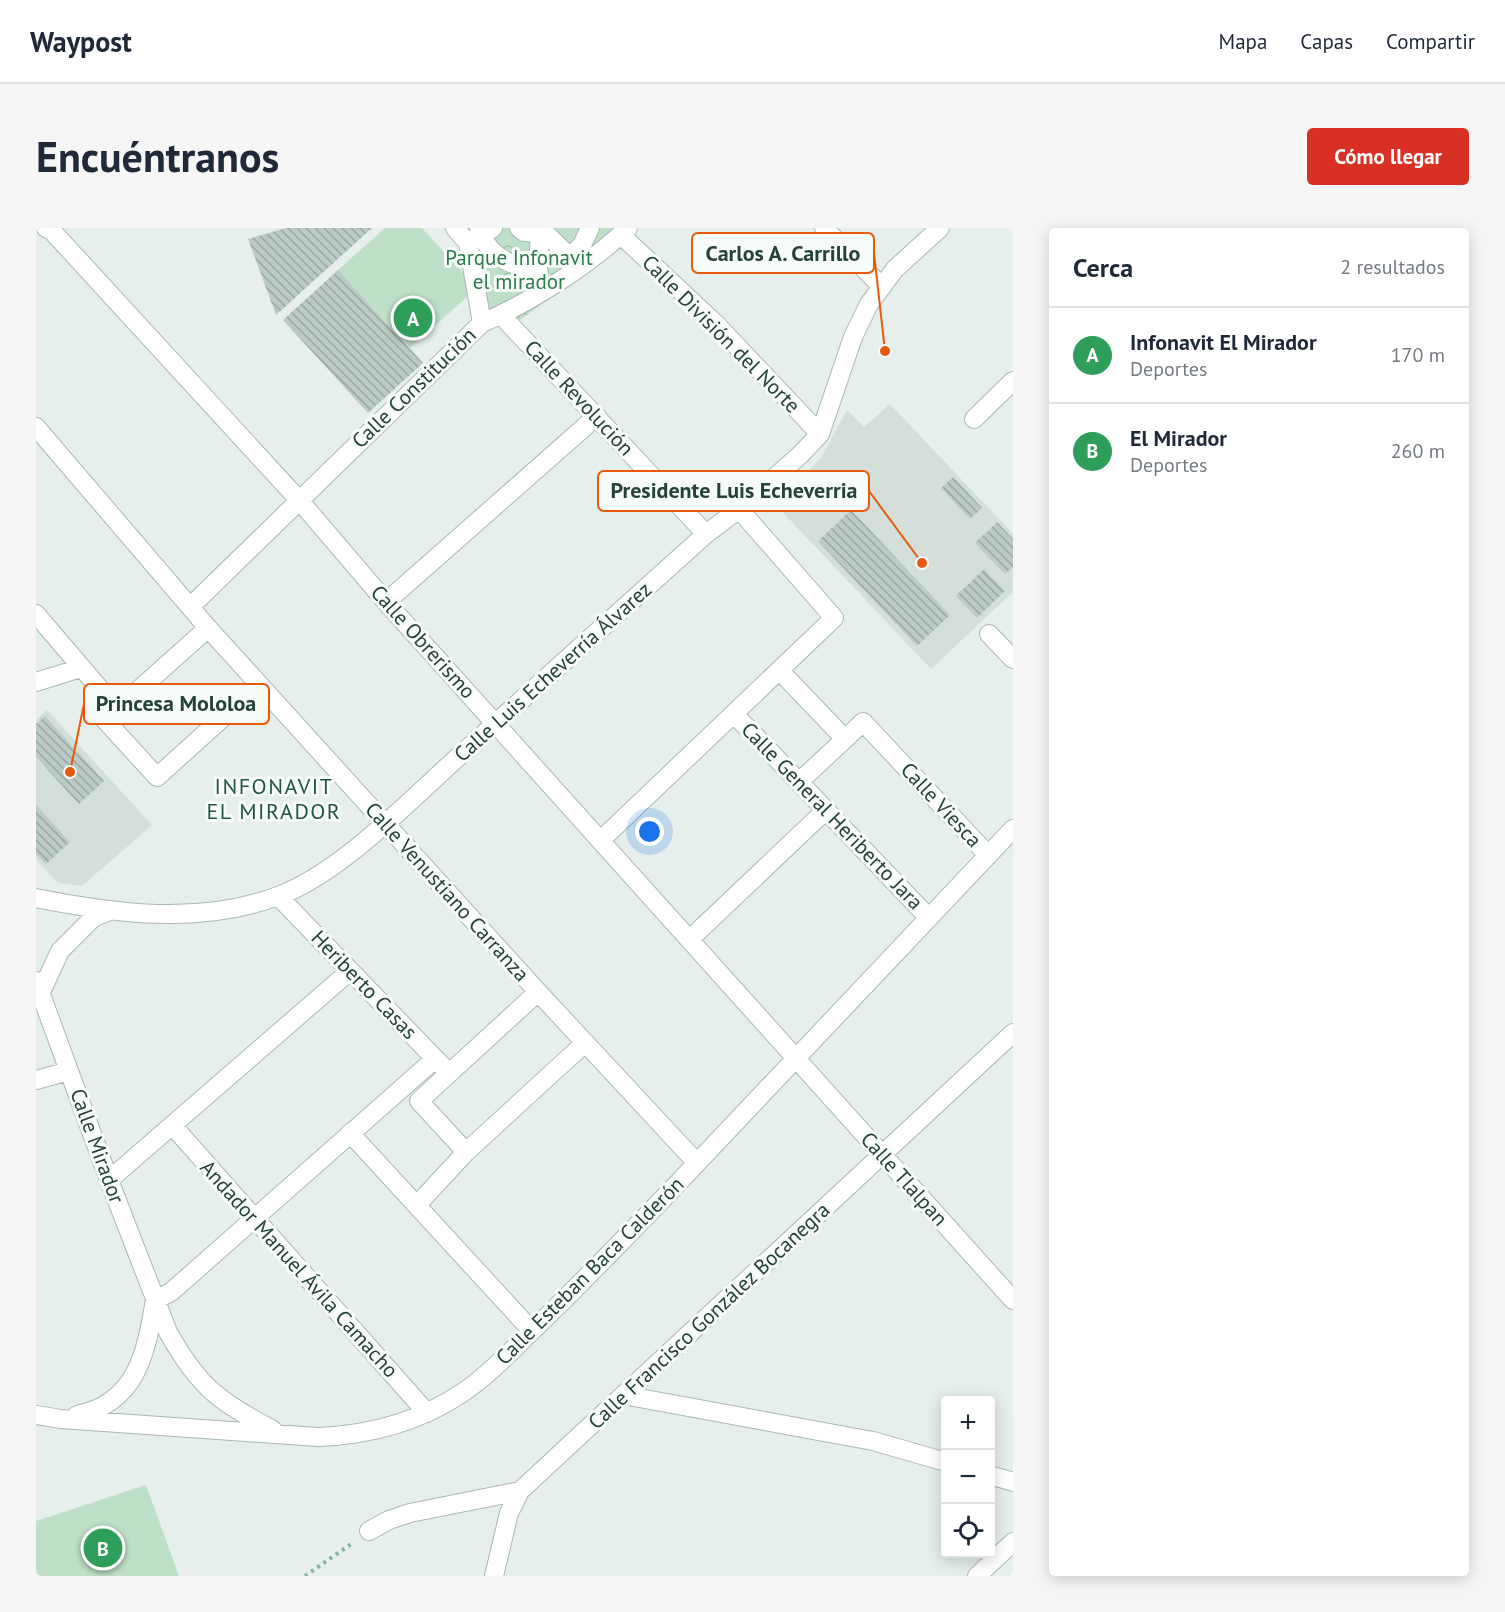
<!DOCTYPE html>
<html lang="es">
<meta charset="utf-8">
<style>
body{margin:0;font-family:"PT Sans",sans-serif;background:#f6f6f7;color:#1f2937}
.controls{position:absolute;right:18px;bottom:18px;display:grid;overflow:hidden;border-radius:6px;box-shadow:0 3px 15px #0003}
.controls button{width:54px;height:54px;display:grid;place-items:center;padding:0;border:0;border-bottom:2px solid #e0e1e3;background:#fff;color:#1f2937;font:30px sans-serif}
.you{position:absolute;left:614px;top:604px;width:21px;height:21px;margin:-15px;border:4px solid #fff;border-radius:50%;background:#1a73e8;box-shadow:0 0 0 9px #1a73e833}
.badge{display:grid;place-items:center;width:39px;height:39px;border-radius:50%;background:#d93025;color:#fff;font-size:20px;font-weight:700}
.pin{position:absolute;translate:-50% -50%;border:3px solid #fff;box-shadow:0 2px 6px #0006}
.list{margin:0;padding:0;list-style:none}
h2{display:flex;justify-content:space-between;align-items:center;height:78px;margin:0;padding:0 24px;font-size:26px}
h2 small{font-size:20px;font-weight:400;color:#747a83}
.list li{display:grid;grid-template-columns:39px 1fr auto;gap:18px;align-items:center;box-sizing:border-box;height:96px;padding:0 24px;border-top:2px solid #e0e1e3}
.list b{display:block;font-size:22px;white-space:nowrap}
.list p{margin:0;font-size:20px;white-space:nowrap;color:#747a83}
.list em{font-size:20px;font-style:normal;color:#747a83}
.icon{flex:none;width:33px;height:33px;fill:none;stroke:currentColor;stroke-width:2;stroke-linecap:round;stroke-linejoin:round}
.map{position:relative;flex:none;width:977px;height:1348px;overflow:hidden;border-radius:6px}
header{display:flex;align-items:center;gap:36px;box-sizing:border-box;height:84px;padding:0 30px;background:#fff;border-bottom:2px solid #e0e1e3}
header strong{font-size:28px}
nav{display:flex;gap:33px;margin-inline-start:auto;font-size:21px}
.intro{display:flex;align-items:center;justify-content:space-between;box-sizing:border-box;height:144px;padding:0 36px}
h1{margin:0;font-size:42px}
.button{padding:15px 27px;border-radius:6px;background:#d93025;color:#fff;font-size:21px;font-weight:700}
main{display:flex;gap:36px;padding:0 36px}
aside{flex:1;background:#fff;border-radius:6px;box-shadow:0 3px 15px #0003}
.map>svg:first-child{display:block}
.built{fill:#d4dfda}
.grass{fill:#bfe0c8}
.park{fill:url(#park-crowns)}
.building{fill:url(#building-back-hatch)}
.lines{fill:none;stroke-linecap:round;stroke-linejoin:round}
.minor-casing{stroke:#a8b8b2;stroke-width:20}
.path{stroke:#86b3a5;stroke-width:4;stroke-dasharray:3 4.5;stroke-linecap:butt}
.minor{stroke:#fff;stroke-width:18}
.labels{text-anchor:middle;stroke-width:6;stroke-linejoin:round;paint-order:stroke}
.park-label{font-size:21px;fill:#2d7a4b;stroke:#f7fbf9}
.street-label{font-size:21px;fill:#24423a;stroke:#f7fbf9}
.neighbourhood-label{font-size:22px;letter-spacing:1.5px;fill:#1f5548;stroke:#f7fbf9}
.leader{fill:none;stroke:#e8590c;stroke-width:2}
.callout-dot{fill:#e8590c;stroke:#f7fbf9;stroke-width:2}
.callout{fill:#f7fbf9;stroke:#e8590c;stroke-width:2}
.callout-label{font-size:22px;text-anchor:middle;font-weight:bold;fill:#24423a}
</style>
<header>
<strong>Waypost</strong>
<nav><a>Mapa</a><a>Capas</a><a>Compartir</a></nav>
</header>
<div class="intro"><h1>Encuéntranos</h1><a class="button">Cómo llegar</a></div>
<main>
<div class="map">
<svg width="977" height="1348" viewBox="0 0 977 1348">
<defs>
<pattern id="park-crowns" width="20" height="18" patternUnits="userSpaceOnUse" patternTransform="scale(1.5)"><rect width="20" height="18" fill="#bfe0c8"/><path d="M2 6a3 3 0 1 1 6 0M12 15a3 3 0 1 1 6 0" fill="none" stroke="#a4c1ad"/></pattern>
<pattern id="building-back-hatch" width="6" height="6" patternUnits="userSpaceOnUse" patternTransform="scale(1.5)"><rect width="6" height="6" fill="#bbcac4"/><path d="M-1 5l2 2M0 0l6 6M5-1l2 2" fill="none" stroke="#98a6a0"/></pattern>
</defs>
<rect width="100%" height="100%" fill="#e6efeb"/>
<!-- built -->
<path class="built" d="M854 176 977 306V364L895 441 735 272 770 246 785 230 811 182 828 199Z
M11 482 116 597 46 658 22 655 0 631V492Z"/>
<!-- grass -->
<path class="grass" d="M349 0H386L441 60 374 120 302 42Z
M110 1257 143 1348H0V1293Z"/>
<!-- park -->
<path class="park" d="M415 0H598L600 5 479 96 452 98 432 16Z"/>
<!-- building -->
<path class="building" d="M250 0H336L240 87 212 11Z
M302 42 387 135 332 185 247 92Z
M917 249 946 280 934 291 905 260Z
M815 282 914 387 881 418 782 313Z
M961 294 977 311V339L969 346 939 315Z
M948 341 969 363 941 390 920 368Z
M9 488 68 553 43 576 0 529V496Z
M0 577 34 614 10 636 0 626Z"/>
<g class="lines">
<defs>
<path id="minor" d="M10 0 16 3 263 272 350 374 977 1072
M419 0 432 15
M443 0C451 28 475 39 502 41
M483 0 488 4 504 5
M788 0 846 59
M585 7 680 96 784 206
M534 29 546 17 554 0
M506 63 502 41 504 5 508 4 534 29 538 42
M465 87 670 306
M446 95 432 15 457 0
M938 191 977 153
M0 199 172 400 502 764 661 935
M350 374 561 188
M154 379 446 95C495 74 553 37 592 0
M0 386 81 481
M172 400 69 492 121 549 223 457
M953 406 977 431
M744 443 809 511 763 554
M0 454 45 440
M698 486 893 690
M809 511 827 494 952 627
M565 612 798 390 703 281
M242 668 413 845
M0 670C80 686 164 697 242 668 303 646 372 574 421 530 504 455 587 381 670 306L703 281 764 227 784 206 817 109 833 76 859 41 904 0
M654 711 790 582
M0 753 73 952 132 1104C162 1158 183 1174 237 1202
M5 764 24 723 58 689 74 683
M0 852 33 843
M136 897 391 1185
M314 905 496 1103
M430 924 383 873 502 764
M73 952 314 743
M381 977 430 924 549 815
M119 1072 135 1064 399 831
M587 1167 837 1213 910 1234
M0 1187 25 1191 282 1209C335 1207 384 1194 429 1163 455 1145 476 1122 499 1100 548 1053 595 1004 642 955 753 837 865 719 977 601
M41 1187C101 1175 110 1125 119 1072
M954 1247 977 1254
M333 1303 353 1292 374 1285 484 1263 977 805
M458 1348 473 1285 484 1263
M941 1348 977 1314"/>
</defs>
<!-- minor casing -->
<use href="#minor" class="minor-casing"/>
<!-- path -->
<path class="path" d="M269 1348 318 1314"/>
<!-- minor -->
<use href="#minor" class="minor"/>
</g>
<g class="labels">
<!-- park labels -->
<g class="park-label">
<text x="483" y="37">Parque Infonavit<tspan x="483" dy="24">el mirador</tspan></text>
</g>
<!-- street labels -->
<g class="street-label">
<text transform="translate(685 106) rotate(45)" y="7">Calle División del Norte</text>
<text transform="translate(378 160) rotate(-44)" y="7">Calle Constitución</text>
<text transform="translate(543 170) rotate(47)" y="7">Calle Revolución</text>
<text transform="translate(387 414) rotate(48)" y="7">Calle Obrerismo</text>
<text transform="translate(517 444) rotate(-42)" y="7">Calle Luis Echeverría Álvarez</text>
<text transform="translate(905 577) rotate(47)" y="7">Calle Viesca</text>
<text transform="translate(796 588) rotate(46)" y="7">Calle General Heriberto Jara</text>
<text transform="translate(411 664) rotate(48)" y="7">Calle Venustiano Carranza</text>
<text transform="translate(328 757) rotate(46)" y="7">Heriberto Casas</text>
<text transform="translate(61 918) rotate(70)" y="7">Calle Mirador</text>
<text transform="translate(868 951) rotate(48)" y="7">Calle Tlalpan</text>
<text transform="translate(263 1041) rotate(48)" y="7">Andador Manuel Ávila Camacho</text>
<text transform="translate(554 1043) rotate(-45)" y="7">Calle Esteban Baca Calderón</text>
<text transform="translate(673 1088) rotate(-43)" y="7">Calle Francisco González Bocanegra</text>
</g>
<!-- neighbourhood labels -->
<g class="neighbourhood-label">
<text x="238" y="566">INFONAVIT<tspan x="238" dy="25">EL MIRADOR</tspan></text>
</g>
</g>
<!-- callouts -->
<path class="leader" d="M849 123L838 25M886 335L833 263M34 544L48 476"/>
<g class="callout-dot">
<circle cx="849" cy="123" r="6"/>
<circle cx="886" cy="335" r="6"/>
<circle cx="34" cy="544" r="6"/>
</g>
<g class="callout">
<rect x="656" y="5" width="182" height="40" rx="6"/>
<rect x="562" y="243" width="271" height="40" rx="6"/>
<rect x="48" y="456" width="185" height="40" rx="6"/>
</g>
<g class="callout-label">
<text x="747" y="33">Carlos A. Carrillo</text>
<text x="698" y="270">Presidente Luis Echeverria</text>
<text x="140" y="483">Princesa Mololoa</text>
</g>
</svg>
<div class="controls">
<button>+</button>
<button>−</button>
<button><svg class="icon" aria-label="locate" viewBox="0 0 24 24"><circle cx="12" cy="12" r="6"/><path d="M12 2v4M12 18v4M2 12h4M18 12h4"/></svg></button>
</div>
<div class="you"></div>
<div class="pin badge" style="left:377px;top:90px;background:#2e9e5b">A</div>
<div class="pin badge" style="left:67px;top:1320px;background:#2e9e5b">B</div>
</div>
<aside>
<h2>Cerca<small>2 resultados</small></h2>
<ul class="list">
<li><span class="badge" style="background:#2e9e5b">A</span><div><b>Infonavit El Mirador</b><p>Deportes</p></div><em>170 m</em></li>
<li><span class="badge" style="background:#2e9e5b">B</span><div><b>El Mirador</b><p>Deportes</p></div><em>260 m</em></li>
</ul>
</aside>
</main>
